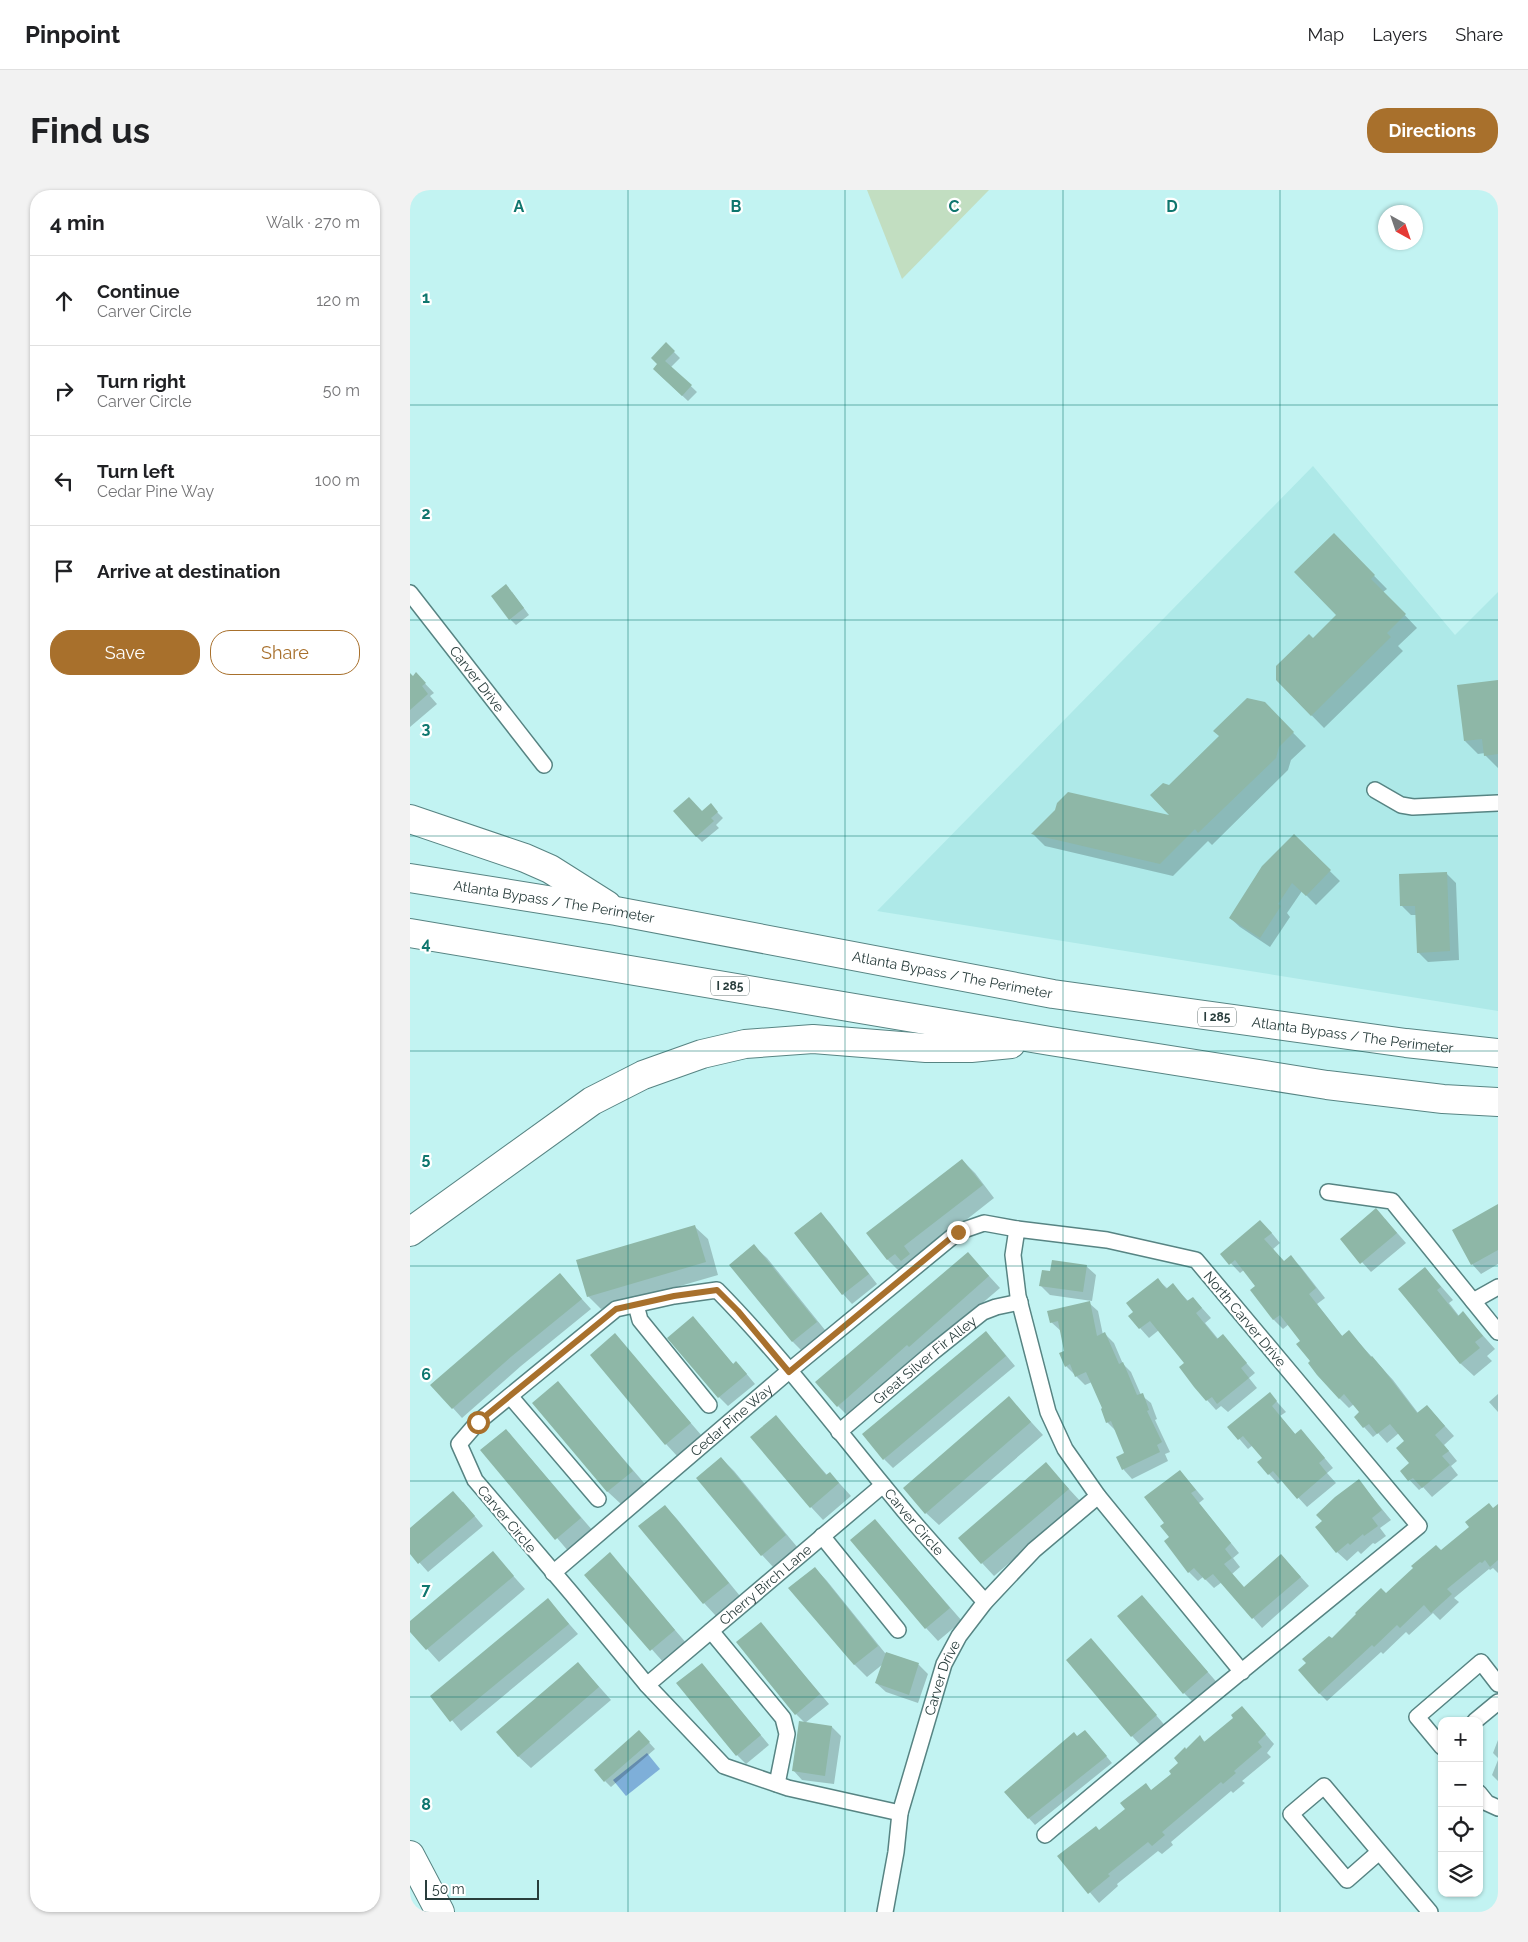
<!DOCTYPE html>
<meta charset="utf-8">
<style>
body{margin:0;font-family:Raleway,sans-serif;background:#f2f2f2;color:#202124}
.controls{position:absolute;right:15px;bottom:15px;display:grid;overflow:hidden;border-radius:10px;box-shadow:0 1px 4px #0004}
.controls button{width:45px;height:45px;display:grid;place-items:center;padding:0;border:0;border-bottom:1px solid #e0e0e0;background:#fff;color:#202124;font:25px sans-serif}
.compass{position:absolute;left:968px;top:15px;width:45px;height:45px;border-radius:50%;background:#fff;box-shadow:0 1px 4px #0004;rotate:140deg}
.scale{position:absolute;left:15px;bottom:12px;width:114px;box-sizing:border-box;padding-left:5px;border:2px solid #293d3c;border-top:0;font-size:14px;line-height:18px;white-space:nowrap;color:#293d3c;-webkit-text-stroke:4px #fff;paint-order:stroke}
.stop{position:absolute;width:15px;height:15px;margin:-11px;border:4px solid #a8702c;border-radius:50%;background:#fff}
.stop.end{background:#a8702c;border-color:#fff;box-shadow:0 1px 5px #0008}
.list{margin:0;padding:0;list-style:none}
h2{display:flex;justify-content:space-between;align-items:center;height:65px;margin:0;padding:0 20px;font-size:21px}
h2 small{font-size:16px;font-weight:400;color:#757577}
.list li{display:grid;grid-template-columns:32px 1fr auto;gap:15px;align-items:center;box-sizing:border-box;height:90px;padding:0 20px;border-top:1px solid #e0e0e0}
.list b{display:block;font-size:19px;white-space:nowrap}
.list p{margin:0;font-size:16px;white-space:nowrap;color:#757577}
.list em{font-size:16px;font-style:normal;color:#757577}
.actions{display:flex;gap:10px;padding:15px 20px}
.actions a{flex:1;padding:11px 0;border:1px solid #a8702c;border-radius:20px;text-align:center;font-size:18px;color:#a8702c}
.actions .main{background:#a8702c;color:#fff}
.icon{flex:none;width:28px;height:28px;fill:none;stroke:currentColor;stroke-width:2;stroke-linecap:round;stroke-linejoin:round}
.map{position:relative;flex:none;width:1088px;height:1722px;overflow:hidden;border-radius:20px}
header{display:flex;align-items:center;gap:30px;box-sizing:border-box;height:70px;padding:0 25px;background:#fff;border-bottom:1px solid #e0e0e0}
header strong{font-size:24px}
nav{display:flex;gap:28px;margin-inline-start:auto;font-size:18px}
.intro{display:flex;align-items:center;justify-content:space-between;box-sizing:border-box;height:120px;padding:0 30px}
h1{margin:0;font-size:35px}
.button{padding:12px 22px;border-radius:20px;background:#a8702c;color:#fff;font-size:18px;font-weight:700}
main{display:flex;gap:30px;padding:0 30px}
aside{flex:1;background:#fff;border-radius:20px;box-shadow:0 1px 4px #0004}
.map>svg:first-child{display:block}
.built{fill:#aee9e8}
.green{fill:#c2dec1}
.water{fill:#7eafd9}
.shadow{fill:#0003}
.building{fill:#8eb7a7}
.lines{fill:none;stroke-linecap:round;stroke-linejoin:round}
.minor-casing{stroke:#578483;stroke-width:18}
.motorway-casing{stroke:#578483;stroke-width:30}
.minor{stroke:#fff;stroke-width:15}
.motorway{stroke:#fff;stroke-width:28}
.route{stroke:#a8702c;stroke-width:6}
.grid{fill:none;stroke:#0f766e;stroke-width:1;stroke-opacity:0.55}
.labels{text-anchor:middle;stroke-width:4.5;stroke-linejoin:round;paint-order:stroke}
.shield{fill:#fff;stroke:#697776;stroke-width:1}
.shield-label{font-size:12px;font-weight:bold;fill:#293d3c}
.street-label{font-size:14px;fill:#293d3c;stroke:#fff}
.grid-label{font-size:16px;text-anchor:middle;font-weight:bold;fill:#0f766e;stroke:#fff;stroke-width:4.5;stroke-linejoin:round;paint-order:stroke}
</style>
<header>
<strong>Pinpoint</strong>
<nav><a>Map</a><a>Layers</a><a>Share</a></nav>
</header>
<div class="intro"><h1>Find us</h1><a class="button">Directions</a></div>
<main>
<aside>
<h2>4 min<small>Walk · 270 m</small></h2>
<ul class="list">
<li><svg class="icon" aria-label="ahead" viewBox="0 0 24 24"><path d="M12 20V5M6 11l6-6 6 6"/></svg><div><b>Continue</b><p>Carver Circle</p></div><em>120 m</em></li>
<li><svg class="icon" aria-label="right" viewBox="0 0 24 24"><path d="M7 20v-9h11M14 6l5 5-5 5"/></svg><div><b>Turn right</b><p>Carver Circle</p></div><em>50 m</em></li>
<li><svg class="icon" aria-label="left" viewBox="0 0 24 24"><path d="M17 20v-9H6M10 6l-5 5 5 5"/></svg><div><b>Turn left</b><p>Cedar Pine Way</p></div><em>100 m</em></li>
<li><svg class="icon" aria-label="arrive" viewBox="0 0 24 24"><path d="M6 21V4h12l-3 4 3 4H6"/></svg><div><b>Arrive at destination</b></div></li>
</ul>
<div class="actions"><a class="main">Save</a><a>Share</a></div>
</aside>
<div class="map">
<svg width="1088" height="1722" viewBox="0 0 1088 1722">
<rect width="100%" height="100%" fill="#c2f3f2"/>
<!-- built -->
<path class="built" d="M903 276 1045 445 1088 402V821L467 721Z"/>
<!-- green -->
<path class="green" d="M457 0H579L492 89Z"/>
<!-- water -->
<path class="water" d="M237 1563 250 1579 216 1606 203 1590Z"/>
<!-- shadow -->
<path class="shadow" d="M256 154 270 168 261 177 287 202 278 211 250 185 249 174Z
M924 345 977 399 973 402 1007 438 988 456 993 461 914 538 867 490 928 425Z
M102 402 119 425 106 435 100 429Z
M6 484 24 503 20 506 27 514 0 537V485L2 488Z
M1088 491V578L1075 565V563L1068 564 1055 551 1048 496Z
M854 513 896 556 881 570 878 580 802 655 798 651 763 686 635 656 623 644 763 628 760 596Z
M306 621 313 628 306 635 309 638 292 652 286 646Z
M884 646 930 691 906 715 892 701 877 723 880 727 860 757 830 737 820 728Z
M1036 683 1046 693 1049 770 1018 772 1008 762 1007 725H1001L992 716Z
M552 970 565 983 584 1008 490 1082 478 1070 458 1043Z
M1088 1016V1074L1071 1084 1062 1074 1043 1040Z
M411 1024 420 1033 467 1094 442 1114 433 1104 386 1043Z
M975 1029 996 1053 961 1082 931 1049Z
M285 1037 298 1049 308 1085 191 1119 178 1106Z
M860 1041 870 1053 863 1059 874 1072 880 1067 890 1076 915 1108 907 1114 933 1147 939 1142 983 1190 1008 1223 1017 1216 1044 1246 1034 1255 1047 1271 1041 1276 1048 1285 1022 1307 1013 1297 1009 1300 991 1281 1001 1273 996 1252 989 1243 977 1253 968 1243 963 1247 954 1237 951 1222 944 1214 939 1218 929 1208 902 1172 892 1151 879 1134 873 1139 864 1130 842 1100 847 1096 834 1080 830 1083 812 1064Z
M344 1056 357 1068 419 1145 395 1164 383 1152 320 1075Z
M569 1075 590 1098 439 1227 428 1216Z
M676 1076 686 1085 682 1111 640 1105 631 1096 641 1083Z
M1015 1078 1043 1110 1039 1113 1049 1126 1053 1123 1085 1159 1077 1166 1082 1171 1064 1186 1051 1174 990 1099Z
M150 1085 181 1119 111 1176 52 1228 22 1195Z
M747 1089 758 1099 763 1095 779 1112 783 1108 801 1128 795 1133 809 1150 813 1146 845 1183 839 1188 847 1198 818 1222 811 1216 806 1220 797 1210 776 1173 749 1140 739 1148 730 1138 725 1122Z
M679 1113 688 1121 693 1145 695 1144 704 1153 713 1174 721 1182 731 1205 741 1213 747 1229 745 1230 760 1262 755 1264 758 1271 722 1289 714 1280 708 1268 716 1264 707 1242 697 1232 694 1219 682 1192 675 1195 656 1176V1161L651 1141 641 1132Z
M292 1137 324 1175 335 1182 345 1194 318 1216 309 1207Z
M205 1145 292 1246 268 1267 256 1254Z
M585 1152 605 1176 483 1278 474 1269Z
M148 1193 235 1294 211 1314 198 1302 124 1213Z
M860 1204 876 1222 870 1226 886 1245 891 1240 923 1278 917 1283 926 1293 897 1317 872 1290 868 1294 859 1284 854 1268 843 1255 838 1259 819 1237Z
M1088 1204V1222L1079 1212Z
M599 1208 633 1245 529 1335 516 1323Z
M366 1227 417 1285 420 1283 441 1306 413 1330 401 1317Z
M96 1240 183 1341 159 1362 72 1260Z
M311 1268 324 1281 388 1358 364 1378 352 1365Z
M636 1274 671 1312 584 1386 572 1373Z
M770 1281 794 1309 789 1313 829 1363 823 1368 830 1377 822 1384 834 1398 871 1365 899 1396 852 1438 812 1392 804 1398 793 1387 788 1391 779 1382 760 1347 756 1333Z
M949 1291 981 1330 970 1338 976 1346 965 1354 963 1353 951 1364 948 1361 937 1371 927 1362Z
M53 1312 73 1336 18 1382 0 1362V1339Z
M255 1316 267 1329 330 1406 306 1426 294 1413Z
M1088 1316V1383L1083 1378 1080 1380 1079 1379 1044 1408 1049 1412 1030 1430 1023 1423 999 1445 996 1442 973 1464 971 1462 917 1511 909 1503 922 1450Z
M465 1331 552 1431 528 1451 516 1438Z
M83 1363 115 1399 29 1472 0 1440V1433Z
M200 1364 277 1454 254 1473 176 1385Z
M405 1378 417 1391 475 1463 509 1475 518 1484 508 1513 476 1502 466 1493 473 1474 457 1487 444 1474Z
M732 1406 810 1496 786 1515 774 1503Z
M138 1410 168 1444 51 1541 22 1506Z
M351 1434 419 1514 395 1533 422 1537 431 1546 424 1594 392 1590 383 1580 395 1533 386 1524Z
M681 1450 758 1539 734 1559 722 1546Z
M168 1473 201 1510 121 1578 108 1566Z
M292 1474 359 1555 336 1574 327 1565Z
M832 1517 864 1554 857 1563 861 1567 832 1591 835 1593 823 1603 821 1601 761 1652 763 1655 752 1664 748 1661 707 1694 708 1696 689 1713 649 1666 690 1642 742 1601 763 1584 776 1560 790 1547 796 1553 825 1528Z
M235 1548 245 1559 201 1597 195 1591Z
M681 1548 702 1573 625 1635 595 1602Z
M1088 1550V1568L1083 1563Z
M1088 1570V1591L1082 1585Z"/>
<!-- building -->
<path class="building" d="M256 152 265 161 255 171 282 195 272 206 243 179 247 174 241 168Z
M924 343 965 385 961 389 996 424 977 443 981 447 901 526 866 490V476L899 444 903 448 926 425 884 382Z
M96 394 114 418 99 430 81 406Z
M6 482 16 493 12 496 18 504 0 520V483L3 486Z
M1088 490V564L1074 566 1072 549 1054 551 1047 495Z
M837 508 855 512 884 542 869 557 866 568 788 643 785 639 750 674 621 644 645 620 647 613 658 602 759 625 740 605 753 593 759 595 809 546 803 541Z
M279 607 292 621 301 613 308 622 301 628 304 631 286 647 263 621Z
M884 644 921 680 896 706 882 693 868 714 871 716 850 748 819 728 852 676Z
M1037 682 1040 761 1007 763 1005 716H990L989 684Z
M552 969 573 995 494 1056 500 1064 491 1071 485 1064 477 1070 456 1043Z
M1088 1014V1060L1061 1075 1042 1040Z
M966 1018 987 1043 950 1074 930 1049Z
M411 1022 459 1084 432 1105 384 1043Z
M850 1030 862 1043 854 1049 874 1071 881 1065 906 1098 899 1104 932 1146 939 1140 961 1167 962 1166 973 1179 1007 1223 1017 1215 1035 1236 1025 1245 1039 1261 1032 1266 1040 1275 1012 1298 1003 1288 998 1291 990 1281 999 1273 986 1258 994 1251 980 1234 967 1244 959 1234 953 1238 944 1227 949 1222 934 1204 929 1209 907 1185 898 1173 900 1171 886 1154 890 1151 870 1125 863 1130 840 1100 845 1096 825 1070 819 1075 810 1064Z
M285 1035 296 1072 177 1107 166 1070Z
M344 1054 407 1132 382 1152 319 1075Z
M558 1062 579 1086 499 1157 497 1155 427 1217 405 1192Z
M642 1070 677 1075 673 1102 629 1096 632 1080 640 1081Z
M1015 1077 1031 1097 1027 1100 1048 1126 1053 1121 1073 1146 1065 1152 1070 1158 1050 1174 988 1099Z
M150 1083 172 1109 102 1166 42 1219 20 1195Z
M748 1088 756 1099 763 1093 777 1111 783 1107 792 1118 786 1123 807 1149 813 1144 837 1173 831 1178 839 1188 807 1214 802 1207 796 1211 784 1197 769 1177 774 1173 740 1131 729 1139 718 1126 723 1122 716 1113Z
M680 1111 687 1146 695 1142 709 1174 713 1172 727 1205 733 1203 739 1220 737 1221 752 1252 747 1255 750 1262 712 1280 706 1267 714 1263 701 1231 696 1233 691 1219 692 1218 676 1182 665 1187 660 1174 655 1177 649 1163 654 1161 648 1131 640 1133 637 1121Z
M283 1126 323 1174 326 1171 337 1184 308 1208 257 1148Z
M576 1141 596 1166 473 1270 452 1244Z
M205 1143 281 1233 255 1255 180 1165Z
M148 1191 223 1281 197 1302 122 1213Z
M860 1202 867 1211 862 1216 885 1244 891 1239 915 1268 909 1273 917 1283 887 1309 863 1281 858 1285 847 1272 852 1268 833 1246 828 1250 817 1237Z
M599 1206 621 1232 515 1324 493 1298Z
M366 1225 416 1285 420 1282 429 1293 400 1318 340 1247Z
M96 1239 171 1328 145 1350 70 1260Z
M311 1267 376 1345 351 1366 286 1288Z
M636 1272 659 1299 571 1374 548 1348Z
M770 1280 786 1300 781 1303 821 1353 815 1359 822 1368 814 1374 834 1397 871 1364 891 1387 842 1429 803 1384 795 1390 784 1378 778 1383 754 1351 759 1347 750 1336 754 1333 734 1307Z
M949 1289 972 1320 962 1328 968 1336 954 1346 953 1344 940 1355 938 1353 926 1363 905 1337 912 1331 906 1325 925 1307Z
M43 1301 65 1326 8 1374 0 1364V1338Z
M1079 1313 1083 1318 1088 1314V1370L1080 1377 1075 1370 1072 1373 1070 1372 1037 1399 1042 1404 1021 1423 1014 1415 990 1438 987 1435 964 1457 962 1455 909 1504 888 1480 896 1473 892 1469 919 1446 922 1448 946 1424 945 1423 971 1398 976 1403 1003 1378 1001 1376 1026 1355 1031 1360 1059 1337 1055 1332Z
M255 1315 319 1393 293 1414 228 1336Z
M465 1329 540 1418 515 1439 440 1350Z
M83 1361 104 1386 16 1460 0 1442V1431Z
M200 1362 265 1440 240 1461 174 1385Z
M405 1377 468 1456 444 1475 378 1398Z
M732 1405 798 1482 773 1504 707 1426Z
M138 1408 159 1434 40 1532 20 1506Z
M351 1432 410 1504 385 1525 326 1452Z
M681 1448 747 1525 721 1547 656 1470Z
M476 1462 509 1473 499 1505 465 1493Z
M168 1472 189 1497 108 1567 86 1542Z
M292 1473 351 1545 326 1566 266 1493Z
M832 1516 856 1544 848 1552 852 1557 824 1581 826 1583 813 1594 811 1592 752 1642 755 1645 742 1656 738 1652 698 1684 700 1686 678 1704 647 1666 686 1636 689 1640 715 1619 710 1613 736 1593 741 1600 761 1584 759 1581 768 1573 764 1568 775 1557 776 1559 790 1545 794 1552 823 1528 821 1525Z
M389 1531 422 1536 415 1586 382 1581Z
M229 1540 240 1552 194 1592 184 1580Z
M675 1540 697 1566 618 1629 594 1602 664 1542 667 1546Z"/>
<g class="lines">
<defs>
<g id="minor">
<path id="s1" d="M0 403 134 575"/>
<path d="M965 600 991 615 1003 617 1088 613"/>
<path d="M918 1002 982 1011 1088 1142"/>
<path d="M1063 1111 1088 1097"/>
<path d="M226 1115 230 1130 299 1215"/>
<path d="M100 1206 188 1309"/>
<path id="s2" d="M429 1242 523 1162 573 1122 586 1117 610 1112"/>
<path d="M412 1346 488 1440"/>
<path id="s3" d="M143 1383 379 1181 548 1042 574 1033 607 1039"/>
<path d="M301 1441 373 1528 377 1544 367 1594"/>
<path id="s4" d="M237 1495 473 1295"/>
<path d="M1065 1531 1088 1512"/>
<path d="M1032 1557 1007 1527 1071 1472 1088 1494"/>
<path d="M1069 1603 1077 1613 1088 1618"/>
<path id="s5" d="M490 1623 378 1598 314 1576 237 1495 162 1404 65 1290 49 1254 68 1232 206 1119 264 1106 307 1100C372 1166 428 1241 487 1312 515 1347 546 1379 575 1412"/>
<path d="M635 1645C758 1540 884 1439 1009 1336L786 1070 697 1050 607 1039 603 1065 608 1106 638 1222 655 1259 688 1306 832 1482"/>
<path d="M969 1662 937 1690 881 1624 914 1596 1020 1722"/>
<path id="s6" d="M475 1722 486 1662 490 1623 534 1474 549 1446 575 1412 624 1360 688 1306"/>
</g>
<g id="motorway">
<path d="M0 629 115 668 140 679 197 715"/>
<path id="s7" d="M0 688 206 721 643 804 996 853 1088 863"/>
<path d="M0 743 640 851 917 895 1033 909 1088 912"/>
<path d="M0 1042 182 911 233 885 292 864 335 854 403 849 516 858H561L601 854"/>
<path d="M0 1665 30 1722"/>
</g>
</defs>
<!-- minor casing -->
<use href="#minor" class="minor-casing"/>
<!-- motorway casing -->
<use href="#motorway" class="motorway-casing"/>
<!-- minor -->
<use href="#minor" class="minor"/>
<!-- motorway -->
<use href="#motorway" class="motorway"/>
</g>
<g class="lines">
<!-- route -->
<path class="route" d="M68 1232 206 1119 264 1106 307 1100 328 1121 379 1182 548 1042"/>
</g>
<!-- grid -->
<path class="grid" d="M218 0V1722M435 0V1722M653 0V1722M870 0V1722M0 215H1088M0 430H1088M0 646H1088M0 861H1088M0 1076H1088M0 1291H1088M0 1507H1088"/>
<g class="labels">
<!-- shield labels -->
<g class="shield">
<rect x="301" y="786.5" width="38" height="19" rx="4"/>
<rect x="788" y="817.5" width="38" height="19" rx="4"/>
</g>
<g class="shield-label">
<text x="320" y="800">I 285</text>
<text x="807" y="831">I 285</text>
</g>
<!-- street labels -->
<g class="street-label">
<text dy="5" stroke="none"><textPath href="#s1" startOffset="109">Carver Drive</textPath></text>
<text dy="5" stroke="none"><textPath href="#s7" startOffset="146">Atlanta Bypass / The Perimeter</textPath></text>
<text dy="5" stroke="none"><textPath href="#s7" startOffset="551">Atlanta Bypass / The Perimeter</textPath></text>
<text dy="5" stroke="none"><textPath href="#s7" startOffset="956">Atlanta Bypass / The Perimeter</textPath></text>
<text transform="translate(835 1129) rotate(50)" y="5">North Carver Drive</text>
<text dy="5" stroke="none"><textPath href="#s2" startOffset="112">Great Silver Fir Alley</textPath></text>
<text dy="5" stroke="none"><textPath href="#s3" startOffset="235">Cedar Pine Way</textPath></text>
<text transform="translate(97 1329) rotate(50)" y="5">Carver Circle</text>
<text dy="5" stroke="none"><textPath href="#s5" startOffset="1216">Carver Circle</textPath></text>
<text dy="5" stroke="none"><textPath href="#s4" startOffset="155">Cherry Birch Lane</textPath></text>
<text dy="5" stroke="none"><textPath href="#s6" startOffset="242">Carver Drive</textPath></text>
</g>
</g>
<g class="grid-label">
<text x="109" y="22">A</text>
<text x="326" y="22">B</text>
<text x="544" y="22">C</text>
<text x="762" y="22">D</text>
<text x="16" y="113">1</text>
<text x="16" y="329">2</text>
<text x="16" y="544">3</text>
<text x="16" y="759">4</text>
<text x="16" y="974">5</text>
<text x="16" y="1190">6</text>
<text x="16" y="1405">7</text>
<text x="16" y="1620">8</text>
</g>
</svg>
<div class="controls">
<button>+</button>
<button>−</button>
<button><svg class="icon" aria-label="locate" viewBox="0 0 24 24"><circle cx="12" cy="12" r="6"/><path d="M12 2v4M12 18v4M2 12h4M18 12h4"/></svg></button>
<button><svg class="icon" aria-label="layers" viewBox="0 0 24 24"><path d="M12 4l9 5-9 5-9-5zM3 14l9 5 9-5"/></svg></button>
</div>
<svg class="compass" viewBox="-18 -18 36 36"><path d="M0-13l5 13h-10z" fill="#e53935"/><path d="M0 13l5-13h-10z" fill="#757577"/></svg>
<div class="scale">50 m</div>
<div class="stop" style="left:68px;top:1232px"></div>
<div class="stop end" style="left:548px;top:1042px"></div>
</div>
</main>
